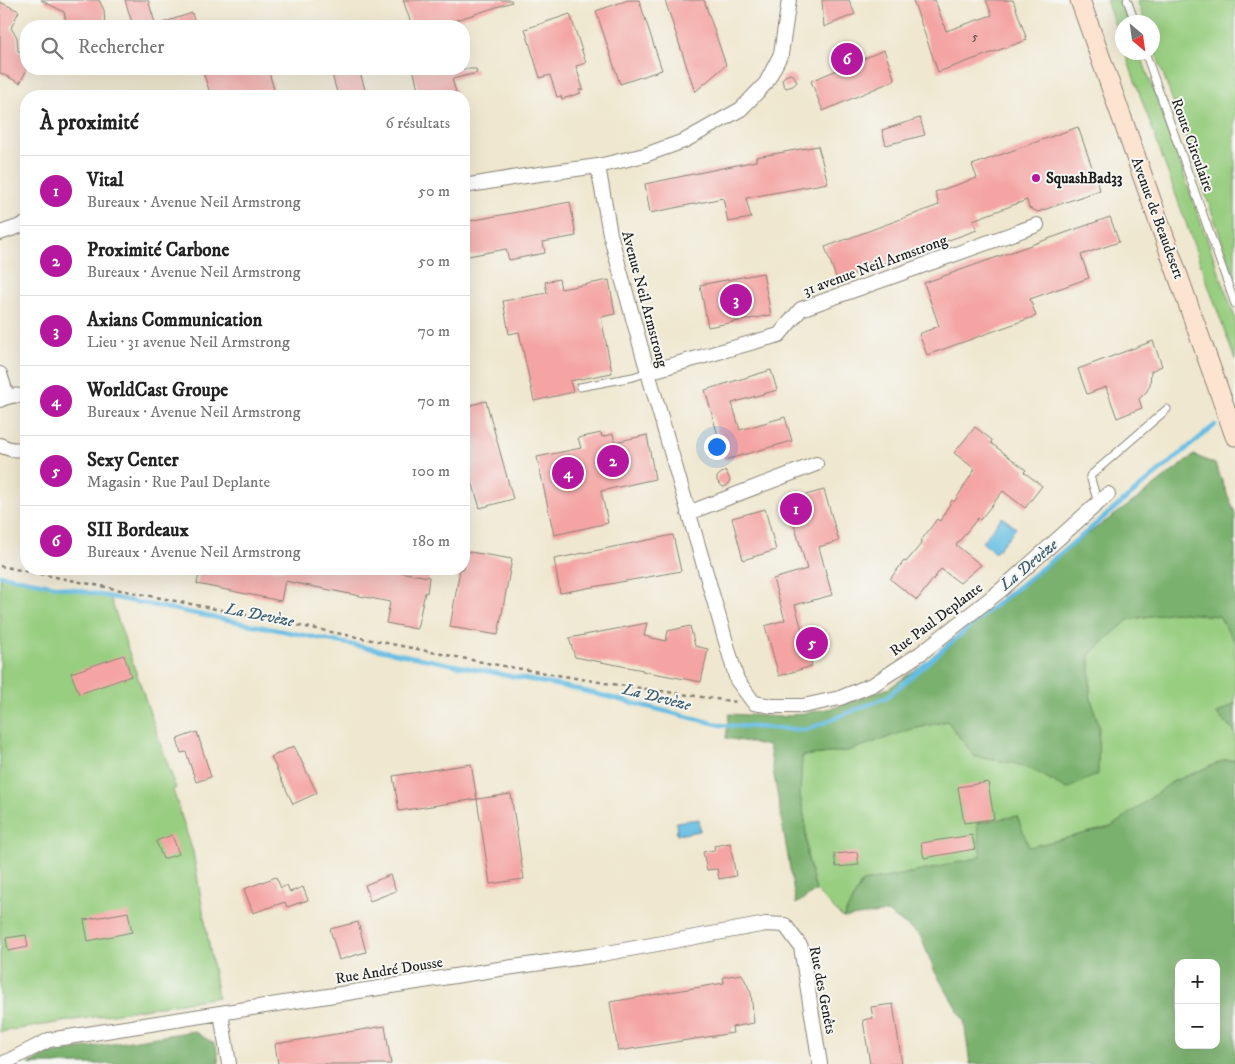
<!DOCTYPE html>
<html lang="fr">
<meta charset="utf-8">
<style>
body{margin:0;font-family:"IM FELL DW Pica",serif;background:#f2f2f2;color:#222}
.controls{position:absolute;right:15px;bottom:15px;display:grid;overflow:hidden;border-radius:10px;box-shadow:0 5px 20px #0002}
.controls button{width:45px;height:45px;display:grid;place-items:center;padding:0;border:0;border-bottom:1px solid #e0e0e0;background:#fff;color:#222;font:25px sans-serif}
.compass{position:absolute;left:1115px;top:15px;width:45px;height:45px;border-radius:50%;background:#fff;box-shadow:0 5px 20px #0002;rotate:151deg}
.you{position:absolute;left:716px;top:446px;width:18px;height:18px;margin:-12px;border:4px solid #fff;border-radius:50%;background:#1a73e8;box-shadow:0 0 0 8px #1a73e833}
.badge{display:grid;place-items:center;width:32px;height:32px;border-radius:50%;background:#b5179e;color:#fff;font-size:16px;font-weight:700}
.pin{position:absolute;translate:-50% -50%;border:2px solid #fff;box-shadow:0 1px 5px #0006}
.list{margin:0;padding:0;list-style:none}
h2{display:flex;justify-content:space-between;align-items:center;height:65px;margin:0;padding:0 20px;font-size:21px}
h2 small{font-size:16px;font-weight:400;color:#767676}
.list li{display:grid;grid-template-columns:32px 1fr auto;gap:15px;align-items:center;box-sizing:border-box;height:70px;padding:0 20px;border-top:1px solid #e0e0e0}
.list b{display:block;font-size:19px;white-space:nowrap}
.list p{margin:0;font-size:16px;white-space:nowrap;color:#767676}
.list em{font-size:16px;font-style:normal;color:#767676}
.icon{flex:none;width:28px;height:28px;fill:none;stroke:currentColor;stroke-width:2;stroke-linecap:round;stroke-linejoin:round}
.map{position:relative;flex:none;width:1235px;height:1064px;overflow:hidden}
.search{position:absolute;background:#fff;box-shadow:0 5px 20px #0002;left:20px;top:20px;width:450px;height:55px;display:flex;align-items:center;gap:12px;box-sizing:border-box;padding:0 18px;border-radius:20px;color:#767676;font-size:19px}
.panel{position:absolute;background:#fff;box-shadow:0 5px 20px #0002;left:20px;top:90px;width:450px;height:485px;border-radius:20px}
.map>svg:first-child{display:block}
.green{fill:#98ce80;stroke:#5a754e}
.forest{fill:#7ab16e;stroke:#4b6645;fill-rule:evenodd}
.water{fill:#66bde3;stroke:#416c80}
.lines{fill:none;stroke-linecap:round;stroke-linejoin:round}
.stream{stroke:#66bde3;stroke-width:4.5}
.building{fill:#f4a4a3}
.service-casing{stroke:#868276;stroke-width:9}
.minor-casing{stroke:#868276;stroke-width:16}
.secondary-casing{stroke:#868276;stroke-width:21}
.path{stroke:#868276;stroke-width:2.5;stroke-dasharray:4 4;stroke-linecap:butt}
.service{stroke:#fff;stroke-width:7}
.minor{stroke:#fff;stroke-width:14}
.secondary{stroke:#fde4d0;stroke-width:19}
.poi-dot{fill:#b5179e;stroke:#f6f6f2;stroke-width:2}
.labels{text-anchor:middle;stroke-width:4;stroke-linejoin:round;paint-order:stroke}
.number-label{font-size:12px;fill:#523e3e}
.street-label{font-size:15px;fill:#1c1c1c;stroke:#f6f6f2}
.poi-label{font-size:15px;font-weight:bold;fill:#1c1c1c;stroke:#f6f6f2;text-anchor:start}
.water-label{font-size:16px;font-style:italic;fill:#3a5c6c;stroke:#f6f6f2}
</style>
<div class="map">
<svg width="1235" height="1064" viewBox="0 0 1235 1064">
<rect width="100%" height="100%" fill="#f6f6f2"/>
<filter id="ink" filterUnits="userSpaceOnUse"><feTurbulence type="fractalNoise" baseFrequency=".02" numOctaves="2"/><feDisplacementMap in="SourceGraphic" scale="10" xChannelSelector="R" yChannelSelector="G"/><feConvolveMatrix kernelMatrix="1 2 1 2 8 2 1 2 1" color-interpolation-filters="sRGB"/></filter>
<filter id="wash" filterUnits="userSpaceOnUse"><feTurbulence type="fractalNoise" baseFrequency=".0096" numOctaves="4" result="noise"/><feDisplacementMap in="SourceGraphic" scale="20" xChannelSelector="R" yChannelSelector="G"/><feGaussianBlur stdDeviation="1.12" result="paint"/><feColorMatrix in="noise" values="0 0 0 0 0 0 0 0 0 0 0 0 0 0 0 0 0 1.4 0 .05"/><feComposite in="paint" operator="in"/></filter>
<g filter="url(#wash)">
<rect width="100%" height="100%" fill="#efe7cf"/>
<!-- green -->
<path class="green" d="M1106 0H1121L1129 22H1122V45Z
M1137 0H1235V278L1153 45 1152 22H1145Z
M1125 53H1140L1235 317V360Z
M0 575 110 597 176 788 173 790 193 852 218 997 0 1032Z
M1173 612 1219 616 1235 642V703L1217 714 1235 733V760H1225L1172 782 1111 827 1029 848 1017 817 977 823 981 857 926 870 862 882 843 918 816 891 807 855 805 821 800 795 802 756 848 751 909 730 947 721 975 757 1013 763 1033 770 1099 727 1090 695V654L1128 620Z"/>
<!-- forest -->
<path class="forest" d="M1194 455 1215 464 1235 513V642L1219 616 1173 612 1128 620 1090 654V695L1099 727 1098 774 1067 789 1033 770 1013 763 975 757 947 721 909 730 848 751 802 756 800 795 805 821 807 855 816 891 796 904 769 746 726 738 729 714 781 717 833 708 889 688 935 656 988 611 1061 553 1137 499Z
M1235 703V733L1217 714Z
M1225 760H1235V1064H970L964 1021 935 972 920 935 887 912 843 918 862 882 926 870 981 857 977 823 1017 816 1029 847 1111 827 1172 782ZM1179 963H1216V1045H1179Z
M194 1031 216 1045 219 1064H29L49 1054Z"/>
<!-- water -->
<path class="water" d="M1002 517 1016 528 995 553 982 542Z
M699 819 700 831 677 835 676 822Z"/>
<g class="lines">
<!-- stream -->
<path class="stream" d="M0 575 576 689 721 725 806 730 887 697 988 611 1061 553 1215 425"/>
</g>
<g id="blocks">
<!-- building -->
<path class="building" d="M41 0H99L104 10 105 26H67L64 12Z
M125 0H148L156 26H133Z
M403 0H511L512 2 438 26H412Z
M628 0H639L662 70 620 84 596 11Z
M665 0H704L726 65 695 92Z
M822 0H849L855 14 824 27Z
M913 0H935L946 31 992 15 986 0H1013L1027 40 938 72Z
M0 2 19 11 11 28 17 37 18 51 26 55V71L20 83 0 73Z
M192 13 196 26H160L159 24Z
M570 14 586 63 576 66 583 89 579 90 581 93 562 99 561 96 557 97 550 75 540 78 525 29Z
M884 50 895 80 823 111 811 81Z
M202 69H268L276 96H211Z
M337 69H359L367 96H338L331 71Z
M413 69H476L477 73 452 79 456 92 440 96H420Z
M790 74 794 76 797 82 793 86 786 88 783 84 782 79 785 76Z
M920 118 925 135 886 145 882 130Z
M1078 127 1100 190 1038 212 1029 208 1027 200 973 220 977 230 837 280 825 247 939 205 935 192 977 178 972 165Z
M818 146 828 183 746 198 751 218 728 222 723 198 650 213 645 184 756 161V157Z
M570 202 576 236 543 242 545 253 509 260 506 249 468 256 464 234V222Z
M1110 217 1119 242 1081 255 1089 278 1030 299 1036 316 927 355 919 334 939 326 924 283Z
M763 273 771 315 708 327 700 285Z
M559 279 561 289 609 280 615 314 601 317 612 373 570 381 573 392 534 401 519 332 509 334 503 301 547 293 545 282Z
M1153 341 1162 366 1151 371 1150 385 1147 391 1139 399 1142 408 1117 418 1106 387 1087 394 1078 369Z
M771 370 777 390 732 403 740 430 785 417 792 441 725 460 705 390Z
M486 401 513 499 480 508 464 455V407Z
M975 427 992 440 991 443 1026 470 1024 472 1042 486 1025 508 1003 491 980 520 978 518 956 545 981 565 960 583 941 569 917 600 890 579 904 561 906 562 922 543 920 542 937 519 940 521 952 500 954 502 975 469 954 453Z
M601 433 602 437 613 434 615 442 647 435 655 479 601 491 608 523 554 535 537 457 581 448 578 438Z
M726 471 730 480 727 486 723 487 717 481V477L720 474Z
M824 490 839 541 819 547 832 595 795 605 812 666 779 676 765 626 785 620 773 579 807 569 787 500Z
M765 509 776 550 743 560 732 518Z
M673 535 681 571 560 593 554 559Z
M464 551 512 559 498 635 450 627 460 569H464Z
M200 569H381L429 577 427 593 425 592 417 629 386 623 390 602 285 581 281 601 197 584Z
M647 623 644 636 666 641 668 631 690 626 695 646 708 649 701 682 642 671 643 670 575 657 569 638Z
M124 655 131 676 79 694 71 673Z
M197 732 211 777 196 782 186 752 181 753 177 739Z
M294 746 317 793 293 804 271 757Z
M471 764 477 799 399 811 393 776Z
M988 782 994 819 964 823 958 787Z
M511 794 524 879 490 884 477 799Z
M172 835 179 854 163 859 156 841Z
M972 835 975 849 924 858 921 843Z
M730 843 736 876 719 879 717 869 707 870 703 852 715 850 714 846Z
M857 852 859 865 836 867 834 854Z
M390 875 396 891 370 901 365 885Z
M276 877 281 888 287 885 290 892 303 887 308 900 287 907 285 902 253 913 244 889Z
M128 912 132 932 88 941 84 920Z
M358 922 366 952 339 960 330 929Z
M26 935 28 947 8 951 6 938Z
M742 974 751 993 754 1023 732 1027 733 1033 618 1051 610 1002 724 983 723 977Z
M893 1004 902 1064H870L863 1020 873 1018 871 1007Z
M385 1026 391 1064H278L275 1044Z"/>
</g>
</g>
<g filter="url(#ink)">
<use href="#blocks" fill-opacity="0" stroke="#868276" stroke-width="1"/>
<g class="lines">
<defs>
<path id="service" d="M1127 0 1135 22
M1145 52 1235 304
M580 387 633 377 648 372
M1098 503 1090 476 1167 409"/>
<path id="minor" d="M598 166 610 234 643 355 737 680 754 703 772 706H803L840 698 874 684 921 653 1001 590 1108 494
M464 186 518 177 598 166 645 155 684 141 741 109 766 83 781 54 789 0
M0 233 26 224
M648 372 779 335 801 309 1037 225
M0 374 7 396
M0 400C9 395 17 394 26 397
M0 445C9 450 17 451 26 448
M688 513 816 464
M221 1013 229 1064
M2 1064 49 1040 499 969 597 955 766 924 785 925 801 947 820 1064"/>
<path id="secondary" d="M1080 0 1235 436"/>
</defs>
<!-- service casing -->
<use href="#service" class="service-casing"/>
<!-- minor casing -->
<use href="#minor" class="minor-casing"/>
<!-- secondary casing -->
<use href="#secondary" class="secondary-casing"/>
<!-- path -->
<path class="path" d="M0 566 492 664 605 683 737 702"/>
<!-- service -->
<use href="#service" class="service"/>
<!-- minor -->
<use href="#minor" class="minor"/>
<!-- secondary -->
<use href="#secondary" class="secondary"/>
</g>
</g>
<!-- markers -->
<circle class="poi-dot" cx="1036" cy="178" r="5"/>
<g class="labels">
<!-- number labels -->
<g class="number-label">
<text x="975" y="40">5</text>
</g>
<!-- street labels -->
<g class="street-label">
<text transform="translate(1193 145) rotate(70)" y="5">Route Circulaire</text>
<text transform="translate(1158 218) rotate(70)" y="5">Avenue de Beaudesert</text>
<text transform="translate(875 265) rotate(-20)" y="5">31 avenue Neil Armstrong</text>
<text transform="translate(645 299) rotate(75)" y="5">Avenue Neil Armstrong</text>
<text transform="translate(936 619) rotate(-37)" y="5">Rue Paul Deplante</text>
<text transform="translate(389 970) rotate(-9)" y="5">Rue André Dousse</text>
<text transform="translate(823 990) rotate(79)" y="5">Rue des Genêts</text>
</g>
<!-- poi labels -->
<g class="poi-label">
<text x="1046" y="183">SquashBad33</text>
</g>
<!-- water labels -->
<g class="water-label">
<text transform="translate(1028 564) rotate(-40)" y="6">La Devèze</text>
<text transform="translate(260 614) rotate(11)" y="6">La Devèze</text>
<text transform="translate(657 696) rotate(14)" y="6">La Devèze</text>
</g>
</g>
</svg>
<div class="controls">
<button>+</button>
<button>−</button>
</div>
<svg class="compass" viewBox="-18 -18 36 36"><path d="M0-13l5 13h-10z" fill="#e53935"/><path d="M0 13l5-13h-10z" fill="#767676"/></svg>
<div class="you"></div>
<div class="pin badge" style="left:796px;top:509px">1</div>
<div class="pin badge" style="left:613px;top:461px">2</div>
<div class="pin badge" style="left:736px;top:300px">3</div>
<div class="pin badge" style="left:568px;top:473px">4</div>
<div class="pin badge" style="left:812px;top:643px">5</div>
<div class="pin badge" style="left:847px;top:59px">6</div>
<div class="search"><svg class="icon" aria-label="search" viewBox="0 0 24 24"><circle cx="10" cy="10" r="6"/><path d="M15 15l6 6"/></svg>Rechercher</div>
<section class="panel">
<h2>À proximité<small>6 résultats</small></h2>
<ul class="list">
<li><span class="badge">1</span><div><b>Vital</b><p>Bureaux · Avenue Neil Armstrong</p></div><em>50 m</em></li>
<li><span class="badge">2</span><div><b>Proximité Carbone</b><p>Bureaux · Avenue Neil Armstrong</p></div><em>50 m</em></li>
<li><span class="badge">3</span><div><b>Axians Communication</b><p>Lieu · 31 avenue Neil Armstrong</p></div><em>70 m</em></li>
<li><span class="badge">4</span><div><b>WorldCast Groupe</b><p>Bureaux · Avenue Neil Armstrong</p></div><em>70 m</em></li>
<li><span class="badge">5</span><div><b>Sexy Center</b><p>Magasin · Rue Paul Deplante</p></div><em>100 m</em></li>
<li><span class="badge">6</span><div><b>SII Bordeaux</b><p>Bureaux · Avenue Neil Armstrong</p></div><em>180 m</em></li>
</ul>
</section>
</div>
